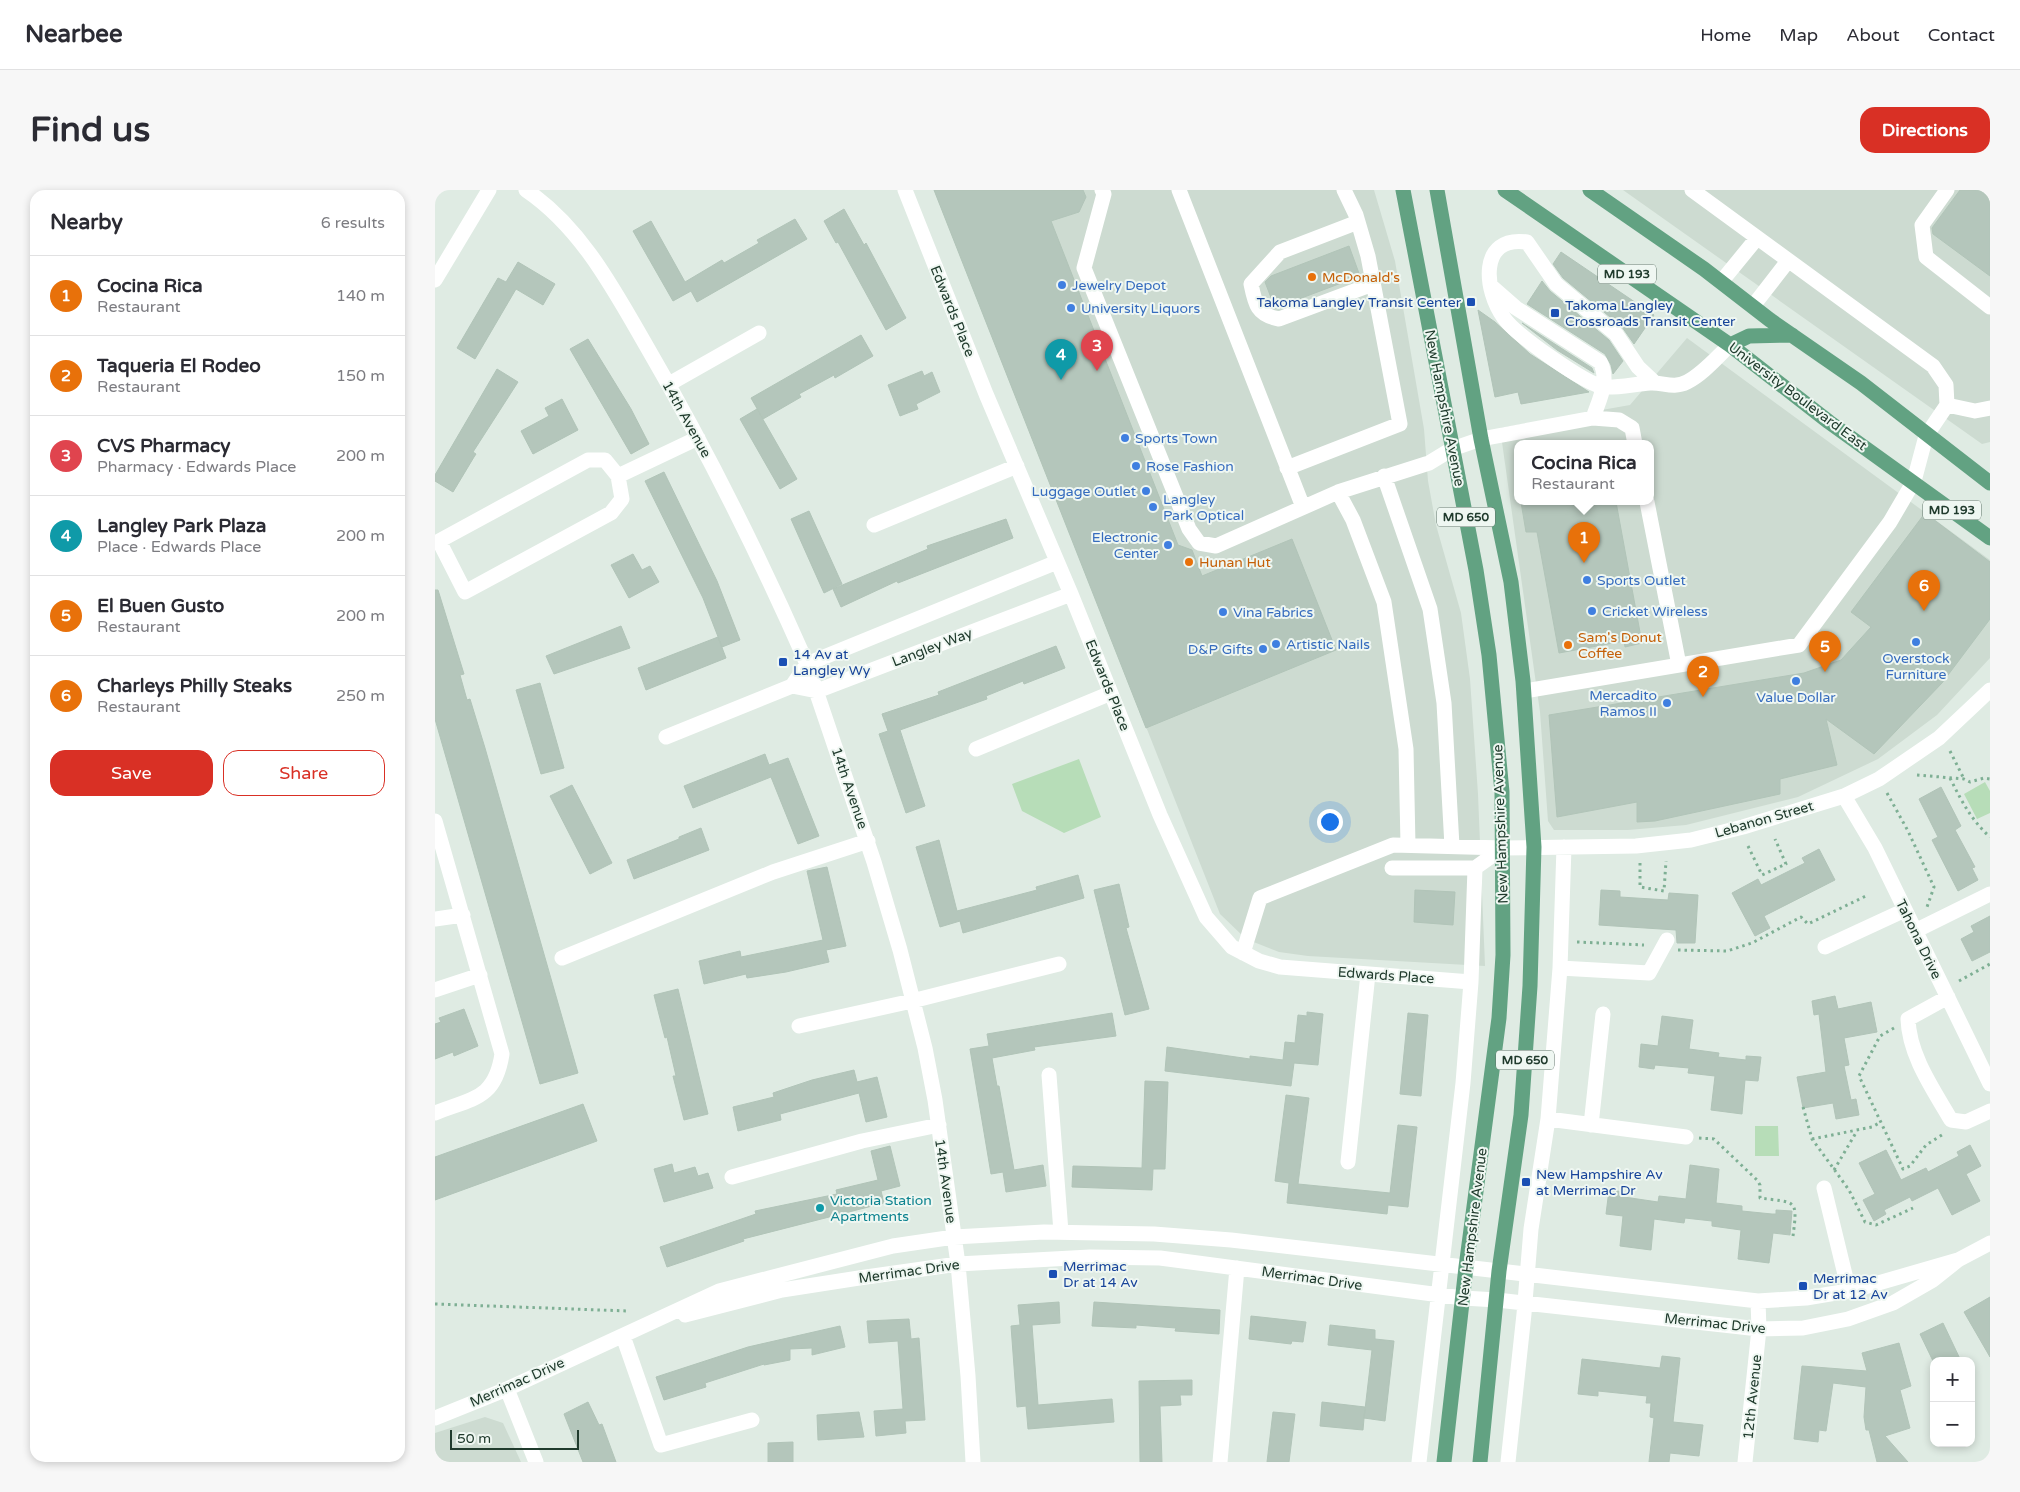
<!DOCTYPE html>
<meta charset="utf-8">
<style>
body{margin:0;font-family:"Varela Round",sans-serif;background:#f7f7f7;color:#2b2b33}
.controls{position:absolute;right:15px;bottom:15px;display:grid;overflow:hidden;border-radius:10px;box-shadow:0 2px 8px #0003}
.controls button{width:45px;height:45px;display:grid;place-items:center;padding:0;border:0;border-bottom:1px solid #e1e1e2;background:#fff;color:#2b2b33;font:25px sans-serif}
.scale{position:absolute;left:15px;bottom:12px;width:129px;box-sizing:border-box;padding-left:5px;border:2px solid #203b2d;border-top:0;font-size:14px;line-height:18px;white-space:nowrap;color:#203b2d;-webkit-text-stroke:4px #eff7f2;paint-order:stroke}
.you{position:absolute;left:894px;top:631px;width:18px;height:18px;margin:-12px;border:4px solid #fff;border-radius:50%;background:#1a73e8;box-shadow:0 0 0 8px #1a73e833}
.badge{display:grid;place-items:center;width:32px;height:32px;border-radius:50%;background:#d93025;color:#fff;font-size:16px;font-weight:700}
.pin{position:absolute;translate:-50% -41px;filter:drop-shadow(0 1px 2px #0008)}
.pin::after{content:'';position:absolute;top:26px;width:18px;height:15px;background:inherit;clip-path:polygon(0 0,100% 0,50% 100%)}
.popup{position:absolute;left:1079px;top:250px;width:140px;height:65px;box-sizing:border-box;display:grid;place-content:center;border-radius:10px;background:#fff;filter:drop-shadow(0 1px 4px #0005);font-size:16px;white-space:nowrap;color:#7c7c81}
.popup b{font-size:19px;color:#2b2b33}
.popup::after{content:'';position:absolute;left:50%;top:100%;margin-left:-10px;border:10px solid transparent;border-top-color:#fff}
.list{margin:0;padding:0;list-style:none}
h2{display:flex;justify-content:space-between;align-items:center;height:65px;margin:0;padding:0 20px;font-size:21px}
h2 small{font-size:16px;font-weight:400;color:#7c7c81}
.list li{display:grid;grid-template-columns:32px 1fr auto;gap:15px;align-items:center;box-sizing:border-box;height:80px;padding:0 20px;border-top:1px solid #e1e1e2}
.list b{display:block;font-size:19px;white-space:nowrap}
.list p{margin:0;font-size:16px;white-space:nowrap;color:#7c7c81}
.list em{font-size:16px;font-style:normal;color:#7c7c81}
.actions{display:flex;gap:10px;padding:15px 20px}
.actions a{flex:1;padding:11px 0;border:1px solid #d93025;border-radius:15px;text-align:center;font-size:18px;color:#d93025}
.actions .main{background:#d93025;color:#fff}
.map{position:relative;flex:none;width:1555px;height:1272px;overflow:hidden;border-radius:15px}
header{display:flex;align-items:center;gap:30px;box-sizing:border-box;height:70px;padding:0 25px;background:#fff;border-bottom:1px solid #e1e1e2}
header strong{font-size:24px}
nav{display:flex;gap:28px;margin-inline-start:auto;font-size:18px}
.intro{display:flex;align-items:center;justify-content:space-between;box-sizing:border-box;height:120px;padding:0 30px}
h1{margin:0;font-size:35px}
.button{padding:12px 22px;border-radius:15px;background:#d93025;color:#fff;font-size:18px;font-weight:700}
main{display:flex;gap:30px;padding:0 30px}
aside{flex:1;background:#fff;border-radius:15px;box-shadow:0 2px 8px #0003}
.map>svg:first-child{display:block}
.built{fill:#cddbd1;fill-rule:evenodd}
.green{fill:#b7ddb8}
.building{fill:#b4c6bb;stroke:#b1c4b8}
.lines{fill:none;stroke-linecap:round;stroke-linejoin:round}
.path{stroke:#7eaf94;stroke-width:3;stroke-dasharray:2.5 4;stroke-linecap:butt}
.minor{stroke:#fff;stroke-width:15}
.major{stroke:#62a282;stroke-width:15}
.food-dot{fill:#e8710a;stroke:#eff7f2;stroke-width:2}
.shop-dot{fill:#3f7fe0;stroke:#eff7f2;stroke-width:2}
.transit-dot{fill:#1a4fb4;stroke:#eff7f2;stroke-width:2}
.culture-dot{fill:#0f9aa8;stroke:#eff7f2;stroke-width:2}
.labels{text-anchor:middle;stroke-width:4;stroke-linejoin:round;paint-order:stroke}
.shield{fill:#eff7f2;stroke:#5e7368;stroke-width:1}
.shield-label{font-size:12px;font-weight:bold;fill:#203b2d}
.food-label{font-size:14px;fill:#c56008;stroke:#eff7f2;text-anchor:start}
.shop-label{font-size:14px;fill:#366cbe;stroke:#eff7f2;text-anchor:start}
.transit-label{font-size:14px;fill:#164399;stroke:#eff7f2;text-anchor:start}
.street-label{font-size:14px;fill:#203b2d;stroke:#eff7f2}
.culture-label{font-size:14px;fill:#0d838f;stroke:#eff7f2;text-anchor:start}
</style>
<header>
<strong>Nearbee</strong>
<nav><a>Home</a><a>Map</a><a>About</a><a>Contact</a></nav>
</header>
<div class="intro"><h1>Find us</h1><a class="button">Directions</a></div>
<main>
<aside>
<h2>Nearby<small>6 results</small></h2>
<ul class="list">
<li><span class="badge" style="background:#e8710a">1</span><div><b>Cocina Rica</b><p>Restaurant</p></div><em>140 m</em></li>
<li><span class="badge" style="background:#e8710a">2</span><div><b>Taqueria El Rodeo</b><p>Restaurant</p></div><em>150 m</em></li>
<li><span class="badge" style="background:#e0444e">3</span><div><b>CVS Pharmacy</b><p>Pharmacy · Edwards Place</p></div><em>200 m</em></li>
<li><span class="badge" style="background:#0f9aa8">4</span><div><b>Langley Park Plaza</b><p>Place · Edwards Place</p></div><em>200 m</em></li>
<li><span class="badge" style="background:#e8710a">5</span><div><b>El Buen Gusto</b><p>Restaurant</p></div><em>200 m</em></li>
<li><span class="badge" style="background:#e8710a">6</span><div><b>Charleys Philly Steaks</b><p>Restaurant</p></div><em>250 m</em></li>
</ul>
<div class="actions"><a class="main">Save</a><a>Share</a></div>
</aside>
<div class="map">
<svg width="1555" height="1272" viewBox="0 0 1555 1272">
<rect width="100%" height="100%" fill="#dfebe3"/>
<!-- built -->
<path class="built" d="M499 0H939L960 71 989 239 993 291 1001 335 1026 423 1035 489 1043 604 1050 776 873 766 844 762 811 749 785 724Z
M1188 0H1555V252L1547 254Z
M1252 148 1555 370V468L1502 525 1443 569 1363 607 1251 635 1193 640H1119L1113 631 1105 522 1065 238 1195 215ZM1083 254H1215V312H1083Z
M50 1227 68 1233 86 1272H0V1243Z"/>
<!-- green -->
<path class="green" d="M644 569 666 627 629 643 587 621 577 594Z
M1550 592 1555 601V623L1542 629 1529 604Z
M1320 936H1343L1344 966H1320Z"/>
<!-- building -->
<path class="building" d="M499 0H648L651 7 644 22 616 31 743 355 757 360 767 386 857 349 901 460 711 538Z
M1525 0H1555V86L1498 44 1497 38Z
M409 19 429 55 431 53 471 128 451 140 403 52 401 53 389 31Z
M360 29 372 49 262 112 256 101 238 111 198 41 216 31 250 92 287 70 289 73 324 53 322 50Z
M914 56 925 86 840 118 830 92 836 86Z
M1126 62 1219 125 1199 154 1187 137 1128 88 1118 74Z
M83 72 120 94 108 115 81 99 40 169 22 158 63 88 71 92Z
M1107 91 1115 101 1174 150 1188 171 1178 184 1176 175 1170 164 1092 114Z
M1043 120 1060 132 1095 164 1154 202 1086 214 1083 202 1060 207Z
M1087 133 1157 178 1159 183 1122 160Z
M426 145 438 166 400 188 399 185 364 204 366 207 328 229 316 208Z
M153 149 196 219 214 254 196 264 135 159Z
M62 179 83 192 38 262 41 264 39 267 18 302 0 291V285Z
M487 181 489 186 497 182 505 202 481 214 483 219 465 226 453 195Z
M127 209 143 240 98 264 86 241 114 226 110 218Z
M322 219 362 289 345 299 305 229Z
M229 282 282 391 305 450 287 457 268 408 210 291Z
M1086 312H1181L1207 453 1190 457 1189 451 1124 463 1102 342H1091Z
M374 321 407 394 389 403 356 329Z
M1490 323 1555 372V429L1507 493 1439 564 1391 529 1402 575 1345 589V604L1220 631 1202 632V612L1122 627 1114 525 1369 483 1406 470 1436 437 1416 422Z
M571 329 578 348 463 393 462 391 406 417 398 399 493 359 492 356Z
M198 364 207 380 215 376 224 392 194 408 176 375Z
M0 400H3L29 484 25 485 32 510 35 509 50 558 143 883 105 894 0 529Z
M186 436 195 458 119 484 111 466Z
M283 447 291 468 211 500 203 478Z
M621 456 630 478 589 494 588 491 551 506 552 509 465 540 490 616 471 623 444 544 453 541 447 524 504 505 503 502Z
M105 493 129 578 106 584 81 500Z
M330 564 334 575 353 568 384 646 363 654 336 587 258 618 249 596Z
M137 595 177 673 155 684 115 606Z
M1506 597 1526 636 1520 640 1540 677 1537 678 1543 690 1523 701 1497 650 1503 647 1484 609Z
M266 638 274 660 199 689 192 670 244 649V647Z
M504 650 522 721 602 700 601 697 643 685 649 708 528 743 525 731 505 737 481 657Z
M1384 659 1400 690 1329 726 1335 738 1320 746 1297 703 1323 689 1326 695 1370 673 1367 668Z
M392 677 411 756 391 760 394 772 351 782 312 788 311 784 269 794 264 771 305 761 306 767 388 750 372 681Z
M684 694 694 737 691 738 714 819 690 825 659 700Z
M980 700 1020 702 1018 735 979 732Z
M1166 700 1185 701V707L1233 710 1234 703 1263 705 1260 753H1242L1241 740 1164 735Z
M1555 726V762L1537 771 1526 749 1539 742 1536 736Z
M243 799 273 924 249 930 238 886H241L232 847 230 848 219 805Z
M1400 806 1403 819 1436 812 1442 842 1409 848 1414 875 1409 876 1416 910 1421 909 1424 925 1401 929 1398 913 1368 918 1362 887 1391 882 1384 824 1379 825 1377 811Z
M29 819 43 856 19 866 18 862 0 869V834L6 832 4 828Z
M872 822 888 824 883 875 859 873 856 896 730 881 732 857 815 869V866L848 870 850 852 860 853 863 825 872 826Z
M677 823 681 846 599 857 600 860 557 868 562 896H564L579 980 608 975 611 996 571 1002 568 982 556 984 535 859 554 856 552 844Z
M973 823 993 825 986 906 965 904Z
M1227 826 1258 830 1254 859 1284 863 1283 867 1311 870V866L1326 867 1323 891 1310 890 1307 924 1276 920 1280 886 1253 883 1254 878 1220 875 1219 879 1204 877 1206 854 1223 856Z
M419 880 422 892 442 887 452 927 431 932 424 903 345 924 346 930 303 941 298 917 339 907 338 903 377 890Z
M710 891 733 892 730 979H718L717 1000 637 997 638 976 707 978Z
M851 905 874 908 863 994 955 1003 963 935 982 937 973 1017 953 1015 952 1024 852 1013 854 993 840 991Z
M148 914 162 951 0 1010V967Z
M1535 955 1546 976 1531 984 1545 1011 1517 1025 1503 998 1477 1011 1475 1007 1449 1020 1451 1024 1439 1031 1428 1010 1440 1004 1424 973 1451 960 1466 990 1491 978 1493 982 1524 966 1522 962Z
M455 956 465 996 446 1001 449 1013 308 1049 309 1051 232 1077 225 1057 321 1024 320 1021 402 1004 401 1000 443 990 436 961Z
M237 974 239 983 260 977 263 986 273 983 278 998 229 1012 219 979Z
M1255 975 1284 979 1281 1013 1307 1016V1021L1337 1024H1341V1020L1357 1021 1355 1045 1338 1043 1334 1073 1303 1069 1306 1040 1277 1036V1031L1250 1028 1249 1033 1219 1029 1216 1060 1185 1056 1188 1026 1171 1024 1174 1000 1190 1002 1189 1007 1223 1012 1224 1006 1251 1009Z
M1555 1107V1167L1529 1122Z
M624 1112 625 1133 597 1135 603 1215 677 1209 679 1232 593 1239 591 1216 582 1217 576 1136 585 1135 583 1115Z
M659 1112 785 1120 784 1144 740 1141 741 1138 701 1135V1138L657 1136Z
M816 1126 871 1132 868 1152 857 1151 856 1154 814 1149Z
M474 1129 476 1149 484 1148 490 1230 470 1231 471 1243 441 1246 439 1221 468 1219 463 1151 434 1153 432 1131Z
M1508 1133 1526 1171H1498L1485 1144Z
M895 1135 940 1140V1149L959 1151 950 1231 929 1228 937 1160 893 1155Z
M405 1136 410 1157 377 1165V1158L355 1159V1170L329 1175V1174L270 1193 271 1197 229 1210 221 1187 313 1157Z
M1464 1153 1476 1196 1465 1200 1475 1238 1450 1246 1473 1272H1442L1434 1240H1431L1429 1227 1431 1197 1398 1193 1391 1241 1384 1240 1383 1252 1359 1249 1367 1176 1432 1181 1427 1163Z
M1227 1166 1245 1168 1238 1232 1268 1235 1264 1266 1235 1263 1234 1272H1214L1219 1228 1215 1227 1216 1213H1211L1212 1206 1163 1201V1206L1143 1204 1147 1169 1225 1178Z
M757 1190V1205H745L746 1215 725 1216 727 1272H705L704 1191Z
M153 1212 164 1235 167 1234 181 1272H148L129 1224Z
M887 1212 930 1217 928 1240 885 1236Z
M424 1222 429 1247 383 1250 382 1225Z
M838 1222 860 1224 854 1272H832Z
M358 1252V1272H333V1253Z"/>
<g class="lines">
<!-- path -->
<path class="path" d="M1515 561 1529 589
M1482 585 1529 589 1535 592 1549 588 1555 589
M1515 588C1526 610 1536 630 1555 647
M1452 603 1473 641 1499 697 1492 717
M1313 656 1327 685 1351 674 1340 649
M1205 673V697L1229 701 1231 671
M1142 752 1209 755
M1243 760 1292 761 1317 753 1366 727 1373 734 1433 705
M1524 791 1555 774
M1459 838 1445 846 1424 886 1468 979 1475 976 1491 955 1510 943
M1368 917 1377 949 1414 1000 1430 1032 1441 1035 1478 1018
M1264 948 1279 949 1322 990 1325 995V1008C1361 1013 1363 1008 1358 1046
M1377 949 1437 937 1446 932
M1399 980 1422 941
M0 1114 193 1121"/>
<!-- minor -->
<path class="minor" d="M91 0C147 38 179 100 212 157 272 260 324 365 372 474L439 672 465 760 490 858 500 910 523 1074 533 1186 538 1272
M470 0 551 204 636 404 725 625 771 727 797 757 824 771 845 777 1036 792
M667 0 669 4 649 78 754 339 764 353 781 356 903 302 994 273 1017 259 1046 249 1158 228 1184 230 1197 238 1200 254
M744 0 868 317
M1512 0 1487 35 1491 67 1555 117
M923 32 845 62 816 94C820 114 822 125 844 129L938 94
M0 90 54 0
M1286 92 1322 48
M1057 97 1081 118 1165 172C1175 190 1164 210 1158 228
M1318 116 1353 71
M1219 192 1203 177 1181 144 1121 94 1092 52C1043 45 1049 101 1069 128 1081 145 1150 194 1169 197 1183 198 1200 194 1215 193 1228 192 1238 199 1252 192 1268 184 1282 167 1295 155
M234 194 324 143
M1512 215 1540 221 1555 218
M852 278 965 234 933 66 921 25 909 0
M183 286 187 309 176 323 30 402 4 351 153 270H170L183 286 263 248
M949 286 995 419 1009 513 1017 656
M903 302 918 330 949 412 971 559 973 655
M1212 312 1244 475
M439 335 582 276
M357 496 372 474 622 372
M1089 501 1364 455 1455 332 1479 291 1491 246 1512 215 1511 195 1498 176 1257 0
M231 547 357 496 382 501 636 404
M541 559 676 503
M1409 606 1440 658 1555 894
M0 631 67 864C60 910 37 908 0 923
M957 678H1040L1068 658
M0 729 28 725
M1480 741 1555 704
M1390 757 1470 720
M808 763 825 708 958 655 1068 658 1201 656 1256 650 1308 637 1409 606 1444 589 1504 548 1555 500
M127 768 338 682 433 651
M1125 778 1214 783 1232 750
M0 800 45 785
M1513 807 1473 829C1474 865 1498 899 1516 930L1531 932 1555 921
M364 836 477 811 624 774
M614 885 626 1042
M1113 929 1251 947
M1156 935 1168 824
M913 972 933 784
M297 987 427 951 504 935
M1389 998 1414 1101
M250 1125 347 1100 424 1088 523 1074 655 1067 725 1068 1028 1108 1062 1110 1324 1139 1368 1138 1413 1129 1458 1113 1498 1090 1523 1070 1555 1053
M188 1146 226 1255 317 1230
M72 1199 101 1272
M0 1228 72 1199 284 1101 458 1056 519 1047 609 1042 719 1044 796 1050 1323 1111 1371 1108 1419 1100 1523 1070
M785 1272 802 1078
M984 1272 1028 893 1036 792 1040 678
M1073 1272 1089 1124 1096 1039 1113 929 1125 778 1129 657
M1310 1272 1324 1139 1323 1111"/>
<!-- major -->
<path class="major" d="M968 0 1041 380 1054 465 1067 602 1068 765 1064 828 1031 1077 1009 1272
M1002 0 1046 249 1076 392 1088 491 1099 657 1095 796 1086 925 1064 1081 1045 1272
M1070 0 1295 155 1394 232 1555 348
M1155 0 1269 79 1335 130 1426 193 1555 293
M1295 155 1314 146 1357 145"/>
</g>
<!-- markers -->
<g class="food-dot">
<circle cx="877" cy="87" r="5"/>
<circle cx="754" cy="372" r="5"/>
<circle cx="1133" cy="455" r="5"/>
</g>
<g class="shop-dot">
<circle cx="627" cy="95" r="5"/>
<circle cx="636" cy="118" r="5"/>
<circle cx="690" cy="248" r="5"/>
<circle cx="701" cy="276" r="5"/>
<circle cx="711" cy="301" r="5"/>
<circle cx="718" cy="317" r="5"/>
<circle cx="733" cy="355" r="5"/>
<circle cx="1152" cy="390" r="5"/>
<circle cx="1157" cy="421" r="5"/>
<circle cx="788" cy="422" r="5"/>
<circle cx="1481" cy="452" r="5"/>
<circle cx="841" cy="454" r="5"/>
<circle cx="828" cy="459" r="5"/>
<circle cx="1361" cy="491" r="5"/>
<circle cx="1232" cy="513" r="5"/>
</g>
<g class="transit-dot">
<rect x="1031" y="107" width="10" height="10" rx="2.5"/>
<rect x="1115" y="118" width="10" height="10" rx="2.5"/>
<rect x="343" y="467" width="10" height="10" rx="2.5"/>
<rect x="1086" y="987" width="10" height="10" rx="2.5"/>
<rect x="613" y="1079" width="10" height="10" rx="2.5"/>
<rect x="1363" y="1091" width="10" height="10" rx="2.5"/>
</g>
<circle class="culture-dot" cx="385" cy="1018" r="5"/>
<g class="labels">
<!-- shield labels -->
<g class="shield">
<rect x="1163" y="74.5" width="58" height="19" rx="4"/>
<rect x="1488" y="310.5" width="58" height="19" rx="4"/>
<rect x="1002" y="317.5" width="58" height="19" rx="4"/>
<rect x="1061" y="860.5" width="58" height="19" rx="4"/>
</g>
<g class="shield-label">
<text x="1192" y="88">MD 193</text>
<text x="1517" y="324">MD 193</text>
<text x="1031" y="331">MD 650</text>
<text x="1090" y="874">MD 650</text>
</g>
<!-- food labels -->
<g class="food-label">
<text x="887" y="92">McDonald's</text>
<text x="764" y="377">Hunan Hut</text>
<text x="1143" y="452">Sam's Donut<tspan x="1143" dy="16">Coffee</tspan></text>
</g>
<!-- shop labels -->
<g class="shop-label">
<text x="637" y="100">Jewelry Depot</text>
<text x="646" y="123">University Liquors</text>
<text x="700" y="253">Sports Town</text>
<text x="711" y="281">Rose Fashion</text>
<text x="701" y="306" text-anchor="end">Luggage Outlet</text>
<text x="728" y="314">Langley<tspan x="728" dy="16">Park Optical</tspan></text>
<text x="723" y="352" text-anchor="end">Electronic<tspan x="723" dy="16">Center</tspan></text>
<text x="1162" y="395">Sports Outlet</text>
<text x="1167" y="426">Cricket Wireless</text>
<text x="798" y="427">Vina Fabrics</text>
<text x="851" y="459">Artistic Nails</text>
<text x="818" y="464" text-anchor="end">D&amp;P Gifts</text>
<text x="1481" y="473" text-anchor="middle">Overstock<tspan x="1481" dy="16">Furniture</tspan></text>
<text x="1222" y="510" text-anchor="end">Mercadito<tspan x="1222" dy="16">Ramos II</tspan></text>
<text x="1361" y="512" text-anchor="middle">Value Dollar</text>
</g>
<!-- transit labels -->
<g class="transit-label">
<text x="1026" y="117" text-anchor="end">Takoma Langley Transit Center</text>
<text x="1130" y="120">Takoma Langley<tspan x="1130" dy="16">Crossroads Transit Center</tspan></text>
<text x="358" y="469">14 Av at<tspan x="358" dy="16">Langley Wy</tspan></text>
<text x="1101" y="989">New Hampshire Av<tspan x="1101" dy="16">at Merrimac Dr</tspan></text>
<text x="628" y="1081">Merrimac<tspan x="628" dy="16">Dr at 14 Av</tspan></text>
<text x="1378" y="1093">Merrimac<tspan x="1378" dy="16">Dr at 12 Av</tspan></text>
</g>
<!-- street labels -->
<g class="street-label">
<text transform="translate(518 121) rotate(68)" y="5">Edwards Place</text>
<text transform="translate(1363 206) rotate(37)" y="5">University Boulevard East</text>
<text transform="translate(1010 218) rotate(79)" y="5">New Hampshire Avenue</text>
<text transform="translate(252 229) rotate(61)" y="5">14th Avenue</text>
<text transform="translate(497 457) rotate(-21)" y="5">Langley Way</text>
<text transform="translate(673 495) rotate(68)" y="5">Edwards Place</text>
<text transform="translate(415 598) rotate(71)" y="5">14th Avenue</text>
<text transform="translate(1329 629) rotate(-16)" y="5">Lebanon Street</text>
<text transform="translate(1065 634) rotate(-92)" y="5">New Hampshire Avenue</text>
<text transform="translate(1484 749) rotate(64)" y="5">Tahona Drive</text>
<text transform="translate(951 785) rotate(4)" y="5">Edwards Place</text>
<text transform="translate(511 991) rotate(82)" y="5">14th Avenue</text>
<text transform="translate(1037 1037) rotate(-83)" y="5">New Hampshire Avenue</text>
<text transform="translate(474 1081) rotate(-8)" y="5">Merrimac Drive</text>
<text transform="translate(877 1088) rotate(8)" y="5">Merrimac Drive</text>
<text transform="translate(1280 1133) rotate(6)" y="5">Merrimac Drive</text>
<text transform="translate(82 1192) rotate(-24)" y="5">Merrimac Drive</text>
<text transform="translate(1317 1207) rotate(-84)" y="5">12th Avenue</text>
</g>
<!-- culture labels -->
<g class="culture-label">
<text x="395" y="1015">Victoria Station<tspan x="395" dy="16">Apartments</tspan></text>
</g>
</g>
</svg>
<div class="controls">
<button>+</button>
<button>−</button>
</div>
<div class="scale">50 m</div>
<div class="you"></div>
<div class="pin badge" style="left:1149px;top:373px;background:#e8710a">1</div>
<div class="popup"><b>Cocina Rica</b>Restaurant</div>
<div class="pin badge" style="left:1268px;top:507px;background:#e8710a">2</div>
<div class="pin badge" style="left:662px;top:181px;background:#e0444e">3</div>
<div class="pin badge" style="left:626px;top:190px;background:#0f9aa8">4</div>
<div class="pin badge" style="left:1390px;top:482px;background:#e8710a">5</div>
<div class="pin badge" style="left:1489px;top:421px;background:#e8710a">6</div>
</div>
</main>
